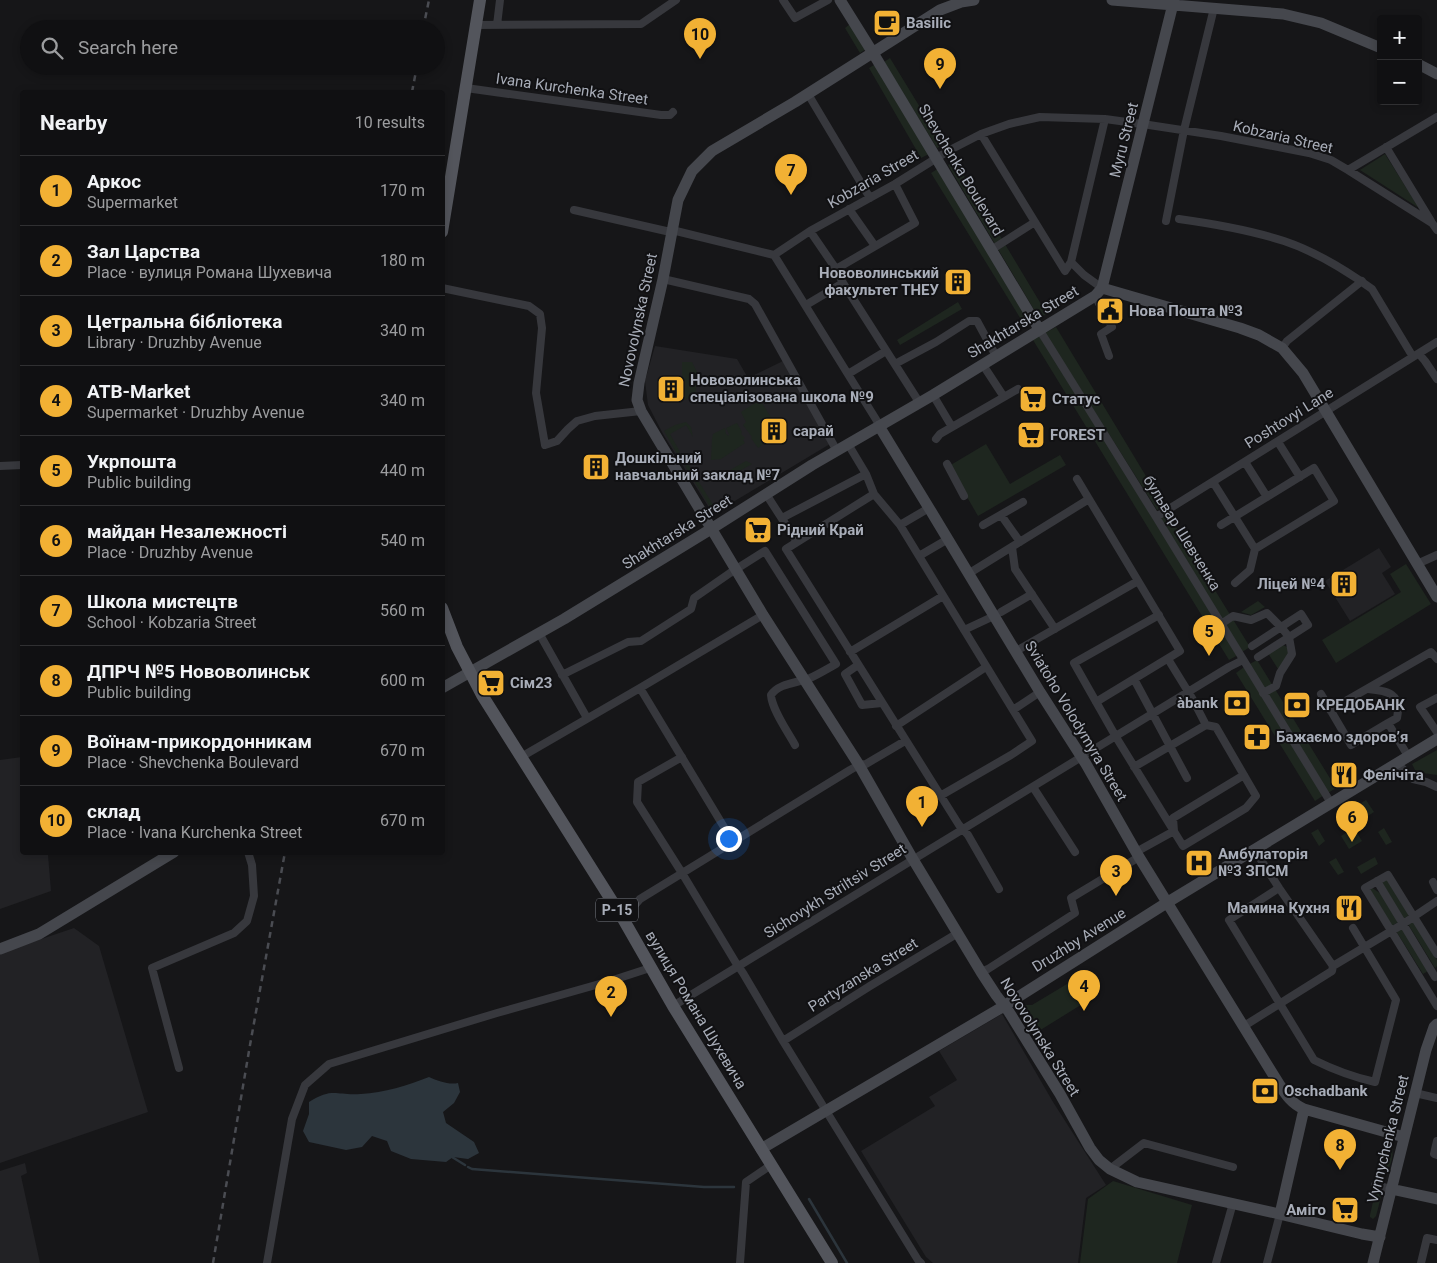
<!DOCTYPE html>
<meta charset="utf-8">
<style>
body{margin:0;font-family:Roboto,sans-serif;background:#1e1e20;color:#f1f3f6}
.controls{position:absolute;right:15px;top:15px;display:grid;overflow:hidden;border-radius:5px;box-shadow:0 2px 8px #0003}
.controls button{width:45px;height:45px;display:grid;place-items:center;padding:0;border:0;border-bottom:1px solid #303032;background:#101012;color:#f1f3f6;font:25px sans-serif}
.you{position:absolute;left:728px;top:838px;width:18px;height:18px;margin:-12px;border:4px solid #fff;border-radius:50%;background:#1a73e8;box-shadow:0 0 0 8px #1a73e833}
.badge{display:grid;place-items:center;width:32px;height:32px;border-radius:50%;background:#f2b134;color:#111;font-size:16px;font-weight:700}
.pin{position:absolute;translate:-50% -41px;filter:drop-shadow(0 1px 2px #0008)}
.pin::after{content:'';position:absolute;top:26px;width:18px;height:15px;background:inherit;clip-path:polygon(0 0,100% 0,50% 100%)}
.list{margin:0;padding:0;list-style:none}
h2{display:flex;justify-content:space-between;align-items:center;height:65px;margin:0;padding:0 20px;font-size:21px}
h2 small{font-size:16px;font-weight:400;color:#9c9d9f}
.list li{display:grid;grid-template-columns:32px 1fr auto;gap:15px;align-items:center;box-sizing:border-box;height:70px;padding:0 20px;border-top:1px solid #303032}
.list b{display:block;font-size:19px;white-space:nowrap}
.list p{margin:0;font-size:16px;white-space:nowrap;color:#9c9d9f}
.list em{font-size:16px;font-style:normal;color:#9c9d9f}
.icon{flex:none;width:28px;height:28px;fill:none;stroke:currentColor;stroke-width:2;stroke-linecap:round;stroke-linejoin:round}
.map{position:relative;flex:none;width:1437px;height:1263px;overflow:hidden}
.search{position:absolute;background:#101012;box-shadow:0 2px 8px #0003;left:20px;top:20px;width:425px;height:55px;display:flex;align-items:center;gap:12px;box-sizing:border-box;padding:0 18px;border-radius:28px;color:#9c9d9f;font-size:19px}
.panel{position:absolute;background:#101012;box-shadow:0 2px 8px #0003;left:20px;top:90px;width:425px;height:765px;border-radius:5px}
.map>svg:first-child{display:block}
.built{fill:#222225}
.green{fill:#1e261f}
.water{fill:#2c353c}
.lines{fill:none;stroke-linecap:round;stroke-linejoin:round}
.stream{stroke:#2c353c;stroke-width:2.5}
.street{stroke:#37383d;stroke-width:8}
.secondary{stroke:#45474d;stroke-width:11}
.primary{stroke:#53555c;stroke-width:12}
.rail{stroke:#4a4c52;stroke-width:2.5;stroke-dasharray:6 5;stroke-linecap:butt}
.labels{text-anchor:middle;stroke-width:4;stroke-linejoin:round;paint-order:stroke}
.shield{fill:#111113;stroke:#7b7e86;stroke-width:1}
.shield-label{font-size:14px;font-weight:bold;fill:#a8adb8}
.poi-label{font-size:15px;font-weight:bold;fill:#a8adb8;stroke:#111113;text-anchor:start}
.street-label{font-size:15px;fill:#a8adb8;stroke:#111113}
</style>
<div class="map">
<svg width="1437" height="1263" viewBox="0 0 1437 1263">
<rect width="100%" height="100%" fill="#161618"/>
<!-- built -->
<path class="built" d="M655 346 737 359 748 378 783 361 830 444 713 514 663 434 648 405 645 381Z
M1379 548 1391 567 1382 573 1395 594 1350 621 1325 581Z
M22 757V852L42 853 43 855H48L51 891 0 909V760Z
M74 928 99 946 148 1112 0 1163V953Z
M1002 1014 1053 1102 1106 1185 1086 1198 1078 1263H933L926 1257 861 1151 935 1106 929 1097 957 1080 939 1051Z
M25 1163 27 1173 21 1176 40 1263H0V1171Z"/>
<!-- green -->
<path class="green" d="M850 24 866 49 860 53 845 28Z
M890 58 943 145 937 148 884 62Z
M877 63 929 154 921 158 869 68Z
M1385 154 1419 208 1360 170Z
M955 161 1047 314 1039 318 948 165Z
M939 168 1032 321 1025 326 931 173Z
M958 302 962 309 900 345 897 340Z
M1056 327 1164 506 1157 510 1045 333Z
M1041 335 1238 655 1229 660 1033 340Z
M682 362H692L698 374 695 395 682 401Z
M760 400 776 425 761 434 766 442 758 448 751 438 752 437 743 425 746 422 741 412Z
M686 422 691 427 693 437 686 425 670 434 680 452 677 454 664 431 675 425Z
M737 423 742 432 741 434 745 438 743 440 745 443 721 459 711 460 712 439 713 434 725 428 726 434 729 436V434L726 428Z
M986 444 1010 484 1060 455 1066 465 978 516 949 466Z
M746 461 752 464 727 478 725 473Z
M688 464 715 508 724 503 723 505 713 512 685 466Z
M1168 514 1250 647 1242 652 1160 518Z
M1406 564 1431 604 1336 663 1322 640 1401 592 1390 574Z
M1258 601 1265 607 1251 615 1241 612Z
M1281 644 1289 648V653L1278 669 1268 653Z
M1257 660 1336 788 1328 793 1248 665Z
M1244 667 1324 795 1315 801 1236 673Z
M1437 750V775L1416 772 1412 764Z
M1366 800 1374 812 1368 816 1361 803Z
M1354 828 1362 841 1349 849 1341 836Z
M1384 828 1392 842 1386 845 1378 832Z
M1318 829 1325 841 1319 846 1311 833Z
M1375 857 1378 864 1361 874 1357 867Z
M1336 858 1344 872 1338 875 1329 862Z
M1386 878 1409 915 1404 919 1381 882Z
M1371 887 1381 894 1398 922 1392 926 1369 888Z
M1413 921 1437 960V966L1435 968 1408 924Z
M1401 927 1428 971 1423 974 1396 931Z
M1082 975 1086 983 1076 989 1084 1003 1034 1034 1019 1009 1026 1005H1032Z
M1388 1147H1392C1394 1154 1391 1168 1385 1172L1382 1170V1168L1386 1150Z
M1113 1181 1192 1205 1177 1263H1080L1088 1199Z
M1376 1194H1379L1381 1197 1376 1216 1373 1219 1370 1217V1215L1374 1197Z"/>
<!-- water -->
<path class="water" d="M429 1077C438 1081 449 1085 458 1083L460 1092 454 1103 443 1112 446 1123 474 1142 479 1153 468 1159 453 1157 446 1162 411 1159 391 1151 387 1141 372 1136 362 1147 346 1150 309 1142 303 1131 309 1114V1102C333 1087 336 1096 361 1094 384 1093 408 1085 429 1077Z"/>
<g class="lines">
<!-- stream -->
<path class="stream" d="M452 1157 465 1165
M468 1167 472 1169 704 1187H734
M809 1199 847 1263"/>
<!-- street -->
<path class="street" d="M783 0 795 18 828 0
M476 25 641 24 676 0
M497 25 500 0
M466 88 661 115H670L673 112
M808 94 870 198
M981 134 1065 271 1071 262 1105 119
M1386 147 1431 221
M1348 170 1437 117
M849 209 875 246
M574 210 666 231H676L774 255 810 231 895 184 948 151 981 134 1009 124 1040 117 1105 119 1149 125 1221 136 1309 153 1331 160 1348 170 1432 223 1437 230
M1179 219C1215 224 1250 230 1284 241 1314 251 1347 271 1372 289L1413 357
M1166 221 1184 130 1214 8
M810 231 836 269 843 283 919 402
M991 250 1035 222
M774 255 877 421 879 426
M1071 262 1084 275 1102 288
M836 269 915 223 895 184
M663 279 749 299 755 304 837 451
M442 288 529 306 540 314 542 328 536 393 545 445 557 441 568 429 577 421 595 416 641 411
M1095 296 1112 327 1101 334 1109 356
M806 305 843 283
M1039 329 1156 517 1331 803
M1282 348 1287 341 1362 281
M1419 354 1425 361 1437 379
M895 364 936 342 969 321H977L996 356
M983 365 1004 397
M848 374 886 351
M933 395 952 427
M936 439 940 434 1018 389
M1278 442 1300 477
M848 444 866 474 874 494 900 525 1032 741 1011 755 940 796
M1245 462 1267 497
M947 464 964 496
M0 466 22 465
M1077 479 1180 651 1096 702
M1213 482 1255 549
M766 494 797 542
M874 494 786 549 959 825 968 835 999 889
M1001 515 1020 542
M1156 517 1437 342
M782 518 866 474
M900 525 929 508
M983 525 1023 502
M1221 525 1314 468 1334 501 1255 549 1250 570 1235 583
M1012 547 1015 569 1055 629
M919 556 948 539
M1417 564 1437 555
M968 574 1089 499
M1001 612 1032 594
M1159 615 1074 663 1116 737 1183 846 1246 808 1256 796 1216 727 1206 725 1192 698 1168 659
M1221 624 1233 616 1251 620 1267 613 1281 627 1289 637 1292 654 1280 673 1276 686 1263 693
M964 630 994 616
M539 633 587 718
M1252 646 1301 614 1308 625 1258 657
M1016 651 1138 581
M850 652 943 596
M858 665 845 674 862 705 882 703
M562 675 628 642 641 641 691 609 694 598 730 573 765 551 836 664C827 669 819 674 810 678 798 683 779 683 771 695 772 710 788 732 795 745
M1134 679 1187 778
M640 688 733 842
M1367 689C1387 691 1402 692 1397 718L1388 723 1408 756
M1321 694 1351 745 1388 723
M1437 698 1420 707 1437 732
M1013 710 1040 692
M1330 710 1431 652 1437 659
M896 726 986 667
M521 757 640 688 763 615
M682 757 638 782 637 802 682 873 736 963 743 973 783 1041 918 1260 921 1263
M1397 763 1413 779 1426 782 1437 787
M1134 767 1206 725
M1033 787 1075 852
M1136 852 1174 831 1173 818 1244 775
M1377 881 1435 977
M1433 882 1437 890
M1279 888 1229 920 1314 1060C1334 1070 1353 1077 1375 1082L1396 1000 1353 928
M622 917 625 912 633 907 640 899 850 770 859 765 866 764 905 741
M1437 954 1388 875 1365 888 1437 1006
M1333 966 1403 924 1437 901
M981 972 988 969 1075 913 1071 898 1139 857
M673 1006 1229 667 1243 660
M1244 1026 1332 971 1333 966 1279 888 1254 849
M783 1041 870 986 958 933
M179 1068 152 968 234 933 247 921 254 896 252 865 248 852
M1415 1093 1437 1098
M1437 1141 1434 1154 1437 1155
M1110 1169 1144 1143 1233 1167
M1375 1185 1391 1189
M267 1263 292 1119 305 1085 329 1064 497 1013 610 981 650 968
M740 1263 746 1182 771 1165
M1216 1263 1233 1203
M1267 1263 1280 1214
M1421 1263 1427 1238 1437 1240"/>
<!-- secondary -->
<path class="secondary" d="M840 0 873 53 1039 329
M974 0 961 2 940 10 795 102 712 151 692 171 678 200 663 279 639 383 637 400 641 411 763 615 859 765 911 856 981 972 996 995 1009 1012 1060 1094 1090 1148 1099 1160 1110 1169 1137 1182 1150 1185 1275 1213 1362 1234 1380 1237
M1112 0 1283 14 1321 23 1381 48
M1418 64 1437 74
M1102 288 1240 328 1259 335 1282 348 1303 373 1437 597
M879 426 929 508 1040 692 1086 764 1139 857 1279 1084C1286 1095 1292 1104 1304 1109L1404 1137
M442 688 564 619 711 529 812 465 933 395 1095 296 1102 288 1174 0
M0 949 39 934 174 852
M761 1149 999 1009 1168 902 1437 739
M1391 1189 1437 1199
M1280 1214 1304 1109
M1373 1263 1426 1050 1434 1027 1437 1024"/>
<!-- primary -->
<path class="primary" d="M442 232 480 0
M442 608 457 647 482 695 622 917 673 1006 832 1263"/>
<!-- rail -->
<path class="rail" d="M423 29 429 0
M412 92 417 66
M213 1263 250 1045 285 852"/>
</g>
<!-- icons -->
<defs>
<symbol id="cafe-square" viewBox="-11 -11 22 22"><rect x="-9" y="-9" width="18" height="18" rx="4" fill="#f2b134" stroke="#111113"/><path d="M-5.5-4.5H6V0H3Q3 3.5 0 3.5H-2.5Q-5.5 3.5-5.5 0ZM3-3.2v2h1.7v-2ZM-6 4.5H4V6H-6Z" fill="#111"/></symbol>
<symbol id="building-square" viewBox="-11 -11 22 22"><rect x="-9" y="-9" width="18" height="18" rx="4" fill="#f2b134" stroke="#111113"/><path d="M-4-6H4V6H1V3H-1V6H-4ZM-2.5-4.3h1.7v1.8h-1.7ZM.8-4.3h1.7v1.8H.8ZM-2.5-1h1.7V.8h-1.7ZM.8-1h1.7V.8H.8Z" fill="#111"/></symbol>
<symbol id="civic-square" viewBox="-11 -11 22 22"><rect x="-9" y="-9" width="18" height="18" rx="4" fill="#f2b134" stroke="#111113"/><path d="M-.6-6.5H3V-4.5H.6V-3L4-1V1h2V6H-6V1h2V-1L-.6-3ZM-1.2 2.5V6h2.4V2.5Z" fill="#111"/></symbol>
<symbol id="supermarket-square" viewBox="-11 -11 22 22"><rect x="-9" y="-9" width="18" height="18" rx="4" fill="#f2b134" stroke="#111113"/><path d="M-6-5.5h2.5l.6 2H6L4.5 2H-2.5L-4.4-4H-6ZM-1.5 3.2a1.3 1.3 0 1 0 .1 0ZM3 3.2a1.3 1.3 0 1 0 .1 0Z" fill="#111"/></symbol>
<symbol id="bank-square" viewBox="-11 -11 22 22"><rect x="-9" y="-9" width="18" height="18" rx="4" fill="#f2b134" stroke="#111113"/><path d="M-6-4H6V4H-6ZM0-2.3a2.3 2.3 0 1 0 0 4.6a2.3 2.3 0 1 0 0-4.6Z" fill="#111"/></symbol>
<symbol id="pharmacy-square" viewBox="-11 -11 22 22"><rect x="-9" y="-9" width="18" height="18" rx="4" fill="#f2b134" stroke="#111113"/><path d="M-2-6h4v4h4v4h-4v4h-4v-4h-4v-4h4Z" fill="#111"/></symbol>
<symbol id="restaurant-square" viewBox="-11 -11 22 22"><rect x="-9" y="-9" width="18" height="18" rx="4" fill="#f2b134" stroke="#111113"/><path d="M-5-6h1v4h1v-4h1v4h1v-4h1v5L-1.5 .5V6h-2V.5L-5-1ZM5-6V6H3V1.5H1.5Q1.5-4 5-6Z" fill="#111"/></symbol>
<symbol id="hospital-square" viewBox="-11 -11 22 22"><rect x="-9" y="-9" width="18" height="18" rx="4" fill="#f2b134" stroke="#111113"/><path d="M-5-5h3v3.5h4V-5h3V5h-3V1.5h-4V5h-3Z" fill="#111"/></symbol>
</defs>
<g fill-rule="evenodd">
<use href="#cafe-square" x="871" y="7" width="32" height="32"/>
<use href="#building-square" x="942" y="266" width="32" height="32"/>
<use href="#civic-square" x="1094" y="295" width="32" height="32"/>
<use href="#building-square" x="655" y="373" width="32" height="32"/>
<use href="#supermarket-square" x="1017" y="383" width="32" height="32"/>
<use href="#building-square" x="758" y="415" width="32" height="32"/>
<use href="#supermarket-square" x="1015" y="419" width="32" height="32"/>
<use href="#building-square" x="580" y="451" width="32" height="32"/>
<use href="#supermarket-square" x="742" y="514" width="32" height="32"/>
<use href="#building-square" x="1328" y="568" width="32" height="32"/>
<use href="#supermarket-square" x="475" y="667" width="32" height="32"/>
<use href="#bank-square" x="1221" y="687" width="32" height="32"/>
<use href="#bank-square" x="1281" y="689" width="32" height="32"/>
<use href="#pharmacy-square" x="1241" y="721" width="32" height="32"/>
<use href="#restaurant-square" x="1328" y="759" width="32" height="32"/>
<use href="#hospital-square" x="1183" y="847" width="32" height="32"/>
<use href="#restaurant-square" x="1333" y="892" width="32" height="32"/>
<use href="#bank-square" x="1249" y="1075" width="32" height="32"/>
<use href="#supermarket-square" x="1329" y="1194" width="32" height="32"/>
</g>
<g class="labels">
<!-- shield labels -->
<rect class="shield" x="596" y="898.5" width="42" height="23" rx="4"/>
<g class="shield-label">
<text x="617" y="915">Р-15</text>
</g>
<!-- poi labels -->
<g class="poi-label">
<text x="906" y="28">Basilic</text>
<text x="939" y="278" text-anchor="end">Нововолинський<tspan x="939" dy="17">факультет ТНЕУ</tspan></text>
<text x="1129" y="316">Нова Пошта №3</text>
<text x="690" y="385">Нововолинська<tspan x="690" dy="17">спеціалізована школа №9</tspan></text>
<text x="1052" y="404">Статус</text>
<text x="793" y="436">сарай</text>
<text x="1050" y="440">FOREST</text>
<text x="615" y="463">Дошкільний<tspan x="615" dy="17">навчальний заклад №7</tspan></text>
<text x="777" y="535">Рідний Край</text>
<text x="1325" y="589" text-anchor="end">Ліцей №4</text>
<text x="510" y="688">Сім23</text>
<text x="1218" y="708" text-anchor="end">àbank</text>
<text x="1316" y="710">КРЕДОБАНК</text>
<text x="1276" y="742">Бажаємо здоровʼя</text>
<text x="1363" y="780">Фелічіта</text>
<text x="1218" y="859">Амбулаторія<tspan x="1218" dy="17">№3 ЗПСМ</tspan></text>
<text x="1330" y="913" text-anchor="end">Мамина Кухня</text>
<text x="1284" y="1096">Oschadbank</text>
<text x="1326" y="1215" text-anchor="end">Аміго</text>
</g>
<!-- street labels -->
<g class="street-label">
<text transform="translate(572 89) rotate(8)" y="5">Ivana Kurchenka Street</text>
<text transform="translate(1283 137) rotate(13)" y="5">Kobzaria Street</text>
<text transform="translate(1124 140) rotate(-76)" y="5">Myru Street</text>
<text transform="translate(961 170) rotate(59)" y="5">Shevchenka Boulevard</text>
<text transform="translate(873 179) rotate(-30)" y="5">Kobzaria Street</text>
<text transform="translate(638 320) rotate(-78)" y="5">Novovolynska Street</text>
<text transform="translate(1023 322) rotate(-31)" y="5">Shakhtarska Street</text>
<text transform="translate(1289 418) rotate(-32)" y="5">Poshtovyi Lane</text>
<text transform="translate(677 532) rotate(-32)" y="5">Shakhtarska Street</text>
<text transform="translate(1182 533) rotate(58)" y="5">бульвар Шевченка</text>
<text transform="translate(1076 721) rotate(59)" y="5">Sviatoho Volodymyra Street</text>
<text transform="translate(835 891) rotate(-32)" y="5">Sichovykh Striltsiv Street</text>
<text transform="translate(1079 940) rotate(-32)" y="5">Druzhby Avenue</text>
<text transform="translate(863 975) rotate(-32)" y="5">Partyzanska Street</text>
<text transform="translate(696 1010) rotate(59)" y="5">вулиця Романа Шухевича</text>
<text transform="translate(1040 1037) rotate(58)" y="5">Novovolynska Street</text>
<text transform="translate(1388 1139) rotate(-76)" y="5">Vynnychenka Street</text>
</g>
</g>
</svg>
<div class="controls">
<button>+</button>
<button>−</button>
</div>
<div class="you"></div>
<div class="pin badge" style="left:922px;top:827px">1</div>
<div class="pin badge" style="left:611px;top:1017px">2</div>
<div class="pin badge" style="left:1116px;top:896px">3</div>
<div class="pin badge" style="left:1084px;top:1011px">4</div>
<div class="pin badge" style="left:1209px;top:656px">5</div>
<div class="pin badge" style="left:1352px;top:842px">6</div>
<div class="pin badge" style="left:791px;top:195px">7</div>
<div class="pin badge" style="left:1340px;top:1170px">8</div>
<div class="pin badge" style="left:940px;top:89px">9</div>
<div class="pin badge" style="left:700px;top:59px">10</div>
<div class="search"><svg class="icon" aria-label="search" viewBox="0 0 24 24"><circle cx="10" cy="10" r="6"/><path d="M15 15l6 6"/></svg>Search here</div>
<section class="panel">
<h2>Nearby<small>10 results</small></h2>
<ul class="list">
<li><span class="badge">1</span><div><b>Аркос</b><p>Supermarket</p></div><em>170 m</em></li>
<li><span class="badge">2</span><div><b>Зал Царства</b><p>Place · вулиця Романа Шухевича</p></div><em>180 m</em></li>
<li><span class="badge">3</span><div><b>Цетральна бібліотека</b><p>Library · Druzhby Avenue</p></div><em>340 m</em></li>
<li><span class="badge">4</span><div><b>ATB-Market</b><p>Supermarket · Druzhby Avenue</p></div><em>340 m</em></li>
<li><span class="badge">5</span><div><b>Укрпошта</b><p>Public building</p></div><em>440 m</em></li>
<li><span class="badge">6</span><div><b>майдан Незалежності</b><p>Place · Druzhby Avenue</p></div><em>540 m</em></li>
<li><span class="badge">7</span><div><b>Школа мистецтв</b><p>School · Kobzaria Street</p></div><em>560 m</em></li>
<li><span class="badge">8</span><div><b>ДПРЧ №5 Нововолинськ</b><p>Public building</p></div><em>600 m</em></li>
<li><span class="badge">9</span><div><b>Воїнам-прикордонникам</b><p>Place · Shevchenka Boulevard</p></div><em>670 m</em></li>
<li><span class="badge">10</span><div><b>склад</b><p>Place · Ivana Kurchenka Street</p></div><em>670 m</em></li>
</ul>
</section>
</div>
